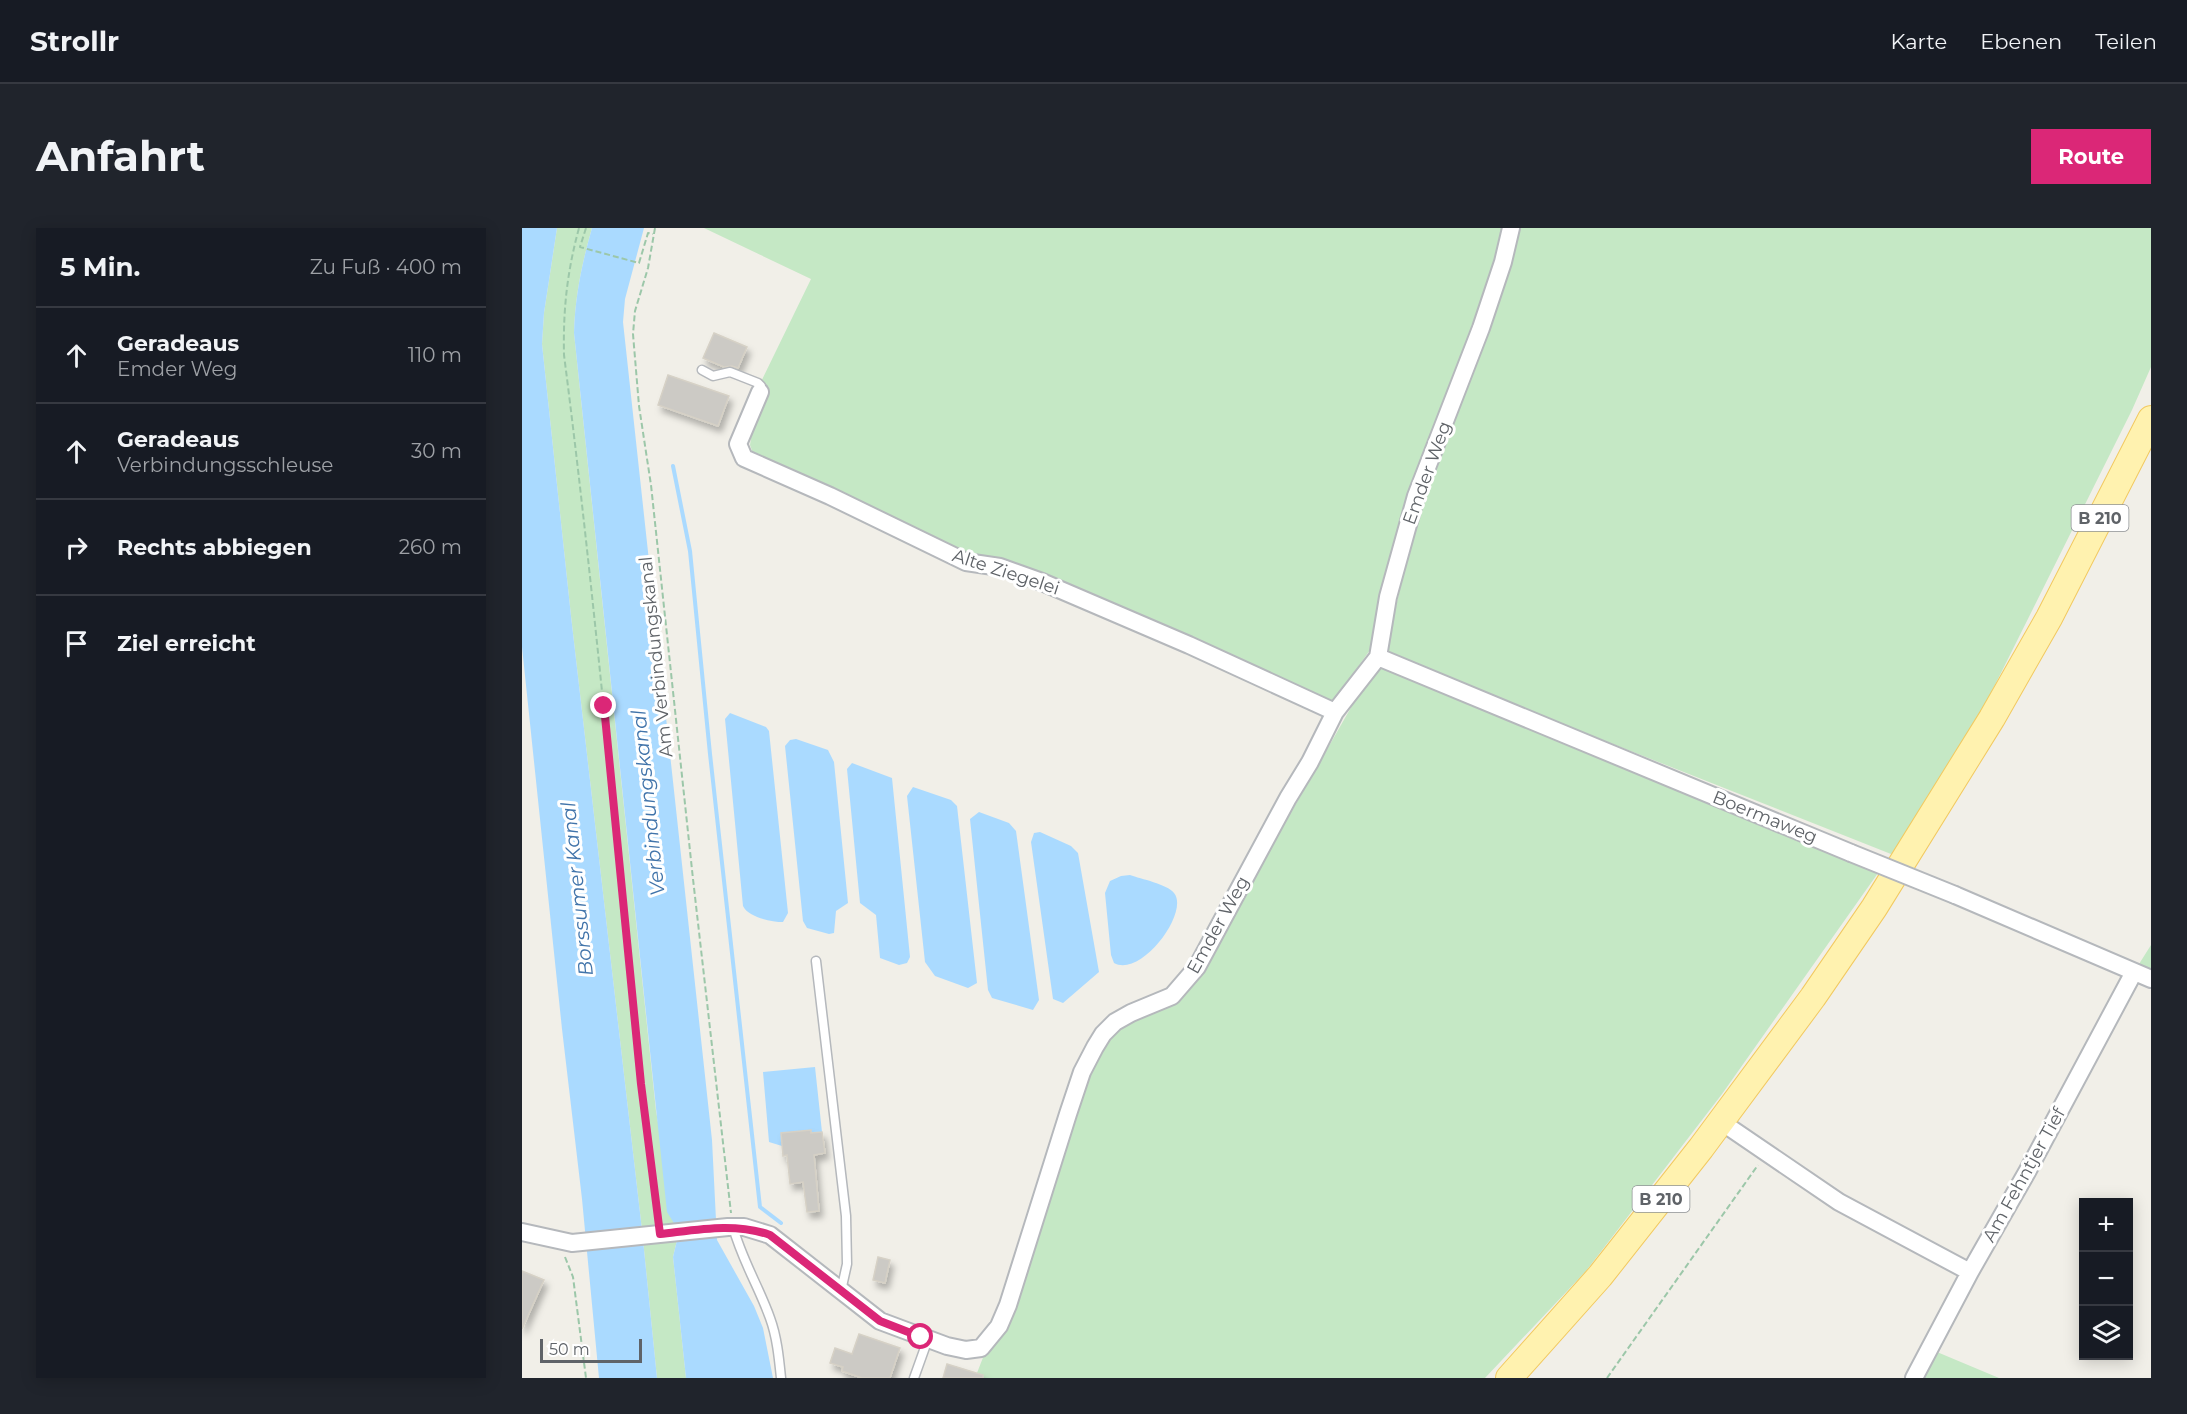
<!DOCTYPE html>
<html lang="de">
<meta charset="utf-8">
<style>
body{margin:0;font-family:Montserrat,sans-serif;background:#20242c;color:#f1f3f6}
.controls{position:absolute;right:18px;bottom:18px;display:grid;overflow:hidden;border-radius:0px;box-shadow:0 3px 15px #0003}
.controls button{width:54px;height:54px;display:grid;place-items:center;padding:0;border:0;border-bottom:2px solid #363941;background:#171b24;color:#f1f3f6;font:30px sans-serif}
.scale{position:absolute;left:18px;bottom:15px;width:102px;box-sizing:border-box;padding-left:6px;border:3px solid #5f6368;border-top:0;font-size:16px;line-height:21px;white-space:nowrap;color:#5f6368;-webkit-text-stroke:4px #fff;paint-order:stroke}
.stop{position:absolute;width:18px;height:18px;margin:-14px;border:4px solid #db2777;border-radius:50%;background:#fff}
.stop.end{background:#db2777;border-color:#fff;box-shadow:0 2px 6px #0008}
.list{margin:0;padding:0;list-style:none}
h2{display:flex;justify-content:space-between;align-items:center;height:78px;margin:0;padding:0 24px;font-size:26px}
h2 small{font-size:20px;font-weight:400;color:#9ea1a6}
.list li{display:grid;grid-template-columns:39px 1fr auto;gap:18px;align-items:center;box-sizing:border-box;height:96px;padding:0 24px;border-top:2px solid #363941}
.list b{display:block;font-size:22px;white-space:nowrap}
.list p{margin:0;font-size:20px;white-space:nowrap;color:#9ea1a6}
.list em{font-size:20px;font-style:normal;color:#9ea1a6}
.icon{flex:none;width:33px;height:33px;fill:none;stroke:currentColor;stroke-width:2;stroke-linecap:round;stroke-linejoin:round}
.map{position:relative;flex:none;width:1629px;height:1150px;overflow:hidden;border-radius:0px}
header{display:flex;align-items:center;gap:36px;box-sizing:border-box;height:84px;padding:0 30px;background:#171b24;border-bottom:2px solid #363941}
header strong{font-size:28px}
nav{display:flex;gap:33px;margin-inline-start:auto;font-size:21px}
.intro{display:flex;align-items:center;justify-content:space-between;box-sizing:border-box;height:144px;padding:0 36px}
h1{margin:0;font-size:42px}
.button{padding:15px 27px;border-radius:0px;background:#db2777;color:#fff;font-size:21px;font-weight:700}
main{display:flex;gap:36px;padding:0 36px}
aside{flex:1;background:#171b24;border-radius:0px;box-shadow:0 3px 15px #0003}
.map>svg:first-child{display:block}
.green{fill:#c5e8c5}
.water{fill:#aadaff}
.lines{fill:none;stroke-linecap:round;stroke-linejoin:round}
.stream{stroke:#aadaff;stroke-width:4}
.building{fill:#cccac5;stroke:#d6d1c6;stroke-width:1.5;filter:url(#shadow)}
.lane-casing{stroke:#b5b8bc;stroke-width:11}
.street-casing{stroke:#b5b8bc;stroke-width:20}
.primary-casing{stroke:#f2c960;stroke-width:28}
.path{stroke:#9cc7a9;stroke-width:2;stroke-dasharray:6 3;stroke-linecap:butt}
.lane{stroke:#fff;stroke-width:8}
.street{stroke:#fff;stroke-width:16}
.primary{stroke:#fff2af;stroke-width:26}
.street-bridge-casing{stroke:#b5b8bc;stroke-width:20;stroke-linecap:butt}
.street-bridge{stroke:#fff;stroke-width:16}
.route{stroke:#db2777;stroke-width:8}
.labels{text-anchor:middle;stroke-width:6;stroke-linejoin:round;paint-order:stroke}
.shield{fill:#fff;stroke:#8f9295;stroke-width:1.5}
.shield-label{font-size:16px;font-weight:bold;fill:#5f6368}
.street-label{font-size:18px;fill:#5f6368;stroke:#fff}
.water-label{font-size:20px;font-style:italic;fill:#4174aa;stroke:#fff}
</style>
<header>
<strong>Strollr</strong>
<nav><a>Karte</a><a>Ebenen</a><a>Teilen</a></nav>
</header>
<div class="intro"><h1>Anfahrt</h1><a class="button">Route</a></div>
<main>
<aside>
<h2>5 Min.<small>Zu Fuß · 400 m</small></h2>
<ul class="list">
<li><svg class="icon" aria-label="ahead" viewBox="0 0 24 24"><path d="M12 20V5M6 11l6-6 6 6"/></svg><div><b>Geradeaus</b><p>Emder Weg</p></div><em>110 m</em></li>
<li><svg class="icon" aria-label="ahead" viewBox="0 0 24 24"><path d="M12 20V5M6 11l6-6 6 6"/></svg><div><b>Geradeaus</b><p>Verbindungsschleuse</p></div><em>30 m</em></li>
<li><svg class="icon" aria-label="right" viewBox="0 0 24 24"><path d="M7 20v-9h11M14 6l5 5-5 5"/></svg><div><b>Rechts abbiegen</b></div><em>260 m</em></li>
<li><svg class="icon" aria-label="arrive" viewBox="0 0 24 24"><path d="M6 21V4h12l-3 4 3 4H6"/></svg><div><b>Ziel erreicht</b></div></li>
</ul>
</aside>
<div class="map">
<svg width="1629" height="1150" viewBox="0 0 1629 1150">
<defs>
<filter id="shadow"><feDropShadow dx="3.5" dy="6" stdDeviation="3" flood-color="#0004"/></filter>
</defs>
<rect width="100%" height="100%" fill="#f1efe8"/>
<!-- green -->
<path class="green" d="M35 0H70C60 35 53 68 52 105L134 883 156 1008 151 1029 164 1150H135L120 1002 49 388 20 116 22 85Z
M182 0H983L975 33 871 324 848 422 811 474 481 333 445 328 232 228 228 217 237 158 289 51Z
M995 0H1629V139L1610 182 1458 487 1374 628 1010 484 864 424 898 270Z
M855 434 1356 645 1200 866 1064 1043 963 1150H453L462 1127 480 1104 576 822C587 810 597 798 613 790 630 782 635 787 652 773L743 630Z
M1629 717V751L1612 744Z
M1415 1124 1477 1150H1401Z"/>
<!-- water -->
<path class="water" d="M0 0H35L22 85 20 116 49 388 120 1002 135 1150H77L60 971 40 801 0 419Z
M70 0H122L103 71 101 94 190 912 195 1012 232 1078 241 1100 251 1150H164L151 1029 156 1008 155 1000 145 984 52 105C53 68 60 35 70 0Z
M208 485 244 499 247 503 266 685 261 694C249 694 226 689 221 678L203 491Z
M274 511 306 522 312 534 326 675 314 683 312 705 307 706 285 700 281 693 263 518 268 512Z
M330 535 370 550 388 729 385 735 377 737 358 730 354 687 338 675 325 541Z
M391 559 429 572 435 578 455 755 446 760 413 748 403 734 385 568Z
M457 584 487 595 494 603 517 772 511 782 470 770 466 762 448 591Z
M518 604 549 618 556 625 577 744 541 775 531 771 509 614 512 605Z
M608 647C619 651 645 656 652 665 668 684 619 750 592 735L589 727 583 665 588 653 599 648Z
M293 839 300 904 289 905 288 902 259 905 260 918 247 914 241 844Z"/>
<g class="lines">
<!-- stream -->
<path class="stream" d="M151 238 168 323 188 526 238 979 259 995"/>
</g>
<!-- building -->
<path class="building" d="M192 105 225 119 216 140 210 138 202 139 181 130Z
M146 147 207 168 196 198 136 177Z
M289 902V905L300 904 303 925 292 927 297 983 285 984 281 954 268 956 265 927 261 928 259 905Z
M356 1029 368 1032 363 1055 351 1052Z
M0 1043 22 1052 0 1101Z
M337 1106 378 1120 368 1150H340L320 1143 321 1139 308 1135 313 1120 330 1126Z
M425 1136 461 1147V1150H421Z"/>
<g class="lines">
<defs>
<path id="lane" d="M180 142 191 148 208 144 236 155 239 158 238 164
M294 733 324 988 325 1036 319 1063
M211 999C220 1032 237 1059 248 1090 255 1109 257 1130 259 1150
M392 1150 406 1111"/>
<path id="street" d="M238 164 216 216 222 230 308 268 444 334 478 339 520 354 667 417 813 484
M856 429 1329 625
M1433 667 1629 751
M1198 893 1317 974 1448 1044
M0 1004 50 1015 206 999H222L248 1007 358 1093 425 1118 444 1122 459 1120 477 1098 486 1077 546 886 560 844 573 819 581 806 593 794 609 785 650 768 675 739 766 570 788 534 813 484 856 429 866 369 894 268 959 100 981 34 989 0
M1392 1150 1448 1044 1505 944 1612 744"/>
<path id="primary" d="M987 1150 1078 1048 1179 920 1291 769 1352 680 1470 490 1527 390 1629 191"/>
</defs>
<!-- lane casing -->
<use href="#lane" class="lane-casing"/>
<!-- street casing -->
<use href="#street" class="street-casing"/>
<!-- primary casing -->
<use href="#primary" class="primary-casing"/>
<!-- path -->
<path class="path" d="M57 0C45 44 41 82 42 127 79 415 101 704 136 992
M64 0 58 19 117 35 126 5 131 6
M133 0 126 40 113 83 111 106 117 178 129 257 171 651 209 985
M43 1029 51 1049 64 1150
M1085 1150 1236 937"/>
<!-- lane -->
<use href="#lane" class="lane"/>
<!-- street -->
<use href="#street" class="street"/>
<!-- primary -->
<use href="#primary" class="primary"/>
<defs>
<path id="street-bridge" d="M1329 625 1433 667"/>
</defs>
<!-- street-bridge casing -->
<use href="#street-bridge" class="street-bridge-casing"/>
<!-- street-bridge -->
<use href="#street-bridge" class="street-bridge"/>
</g>
<g class="lines">
<!-- route -->
<path class="route" d="M82 478 119 856 138 1006C174 1002 212 994 248 1007L358 1093 399 1109"/>
</g>
<g class="labels">
<!-- shield labels -->
<g class="shield">
<rect x="1549.5" y="277" width="57" height="26" rx="4.5"/>
<rect x="1110.5" y="958" width="57" height="26" rx="4.5"/>
</g>
<g class="shield-label">
<text x="1578" y="296">B 210</text>
<text x="1139" y="977">B 210</text>
</g>
<!-- street labels -->
<g class="street-label">
<text transform="translate(905 245) rotate(-70)" y="6">Emder Weg</text>
<text transform="translate(484 344) rotate(18)" y="6">Alte Ziegelei</text>
<text transform="translate(134 429) rotate(-96)" y="6">Am Verbindungskanal</text>
<text transform="translate(1243 589) rotate(22)" y="6">Boermaweg</text>
<text transform="translate(696 697) rotate(-61)" y="6">Emder Weg</text>
<text transform="translate(1502 947) rotate(-61)" y="6">Am Fehntjer Tief</text>
</g>
<!-- water labels -->
<g class="water-label">
<text transform="translate(126 575) rotate(-96)" y="7">Verbindungskanal</text>
<text transform="translate(55 661) rotate(-96)" y="7">Borssumer Kanal</text>
</g>
</g>
</svg>
<div class="controls">
<button>+</button>
<button>−</button>
<button><svg class="icon" aria-label="layers" viewBox="0 0 24 24"><path d="M12 4l9 5-9 5-9-5zM3 14l9 5 9-5"/></svg></button>
</div>
<div class="scale">50 m</div>
<div class="stop" style="left:399px;top:1109px"></div>
<div class="stop end" style="left:82px;top:478px"></div>
</div>
</main>
